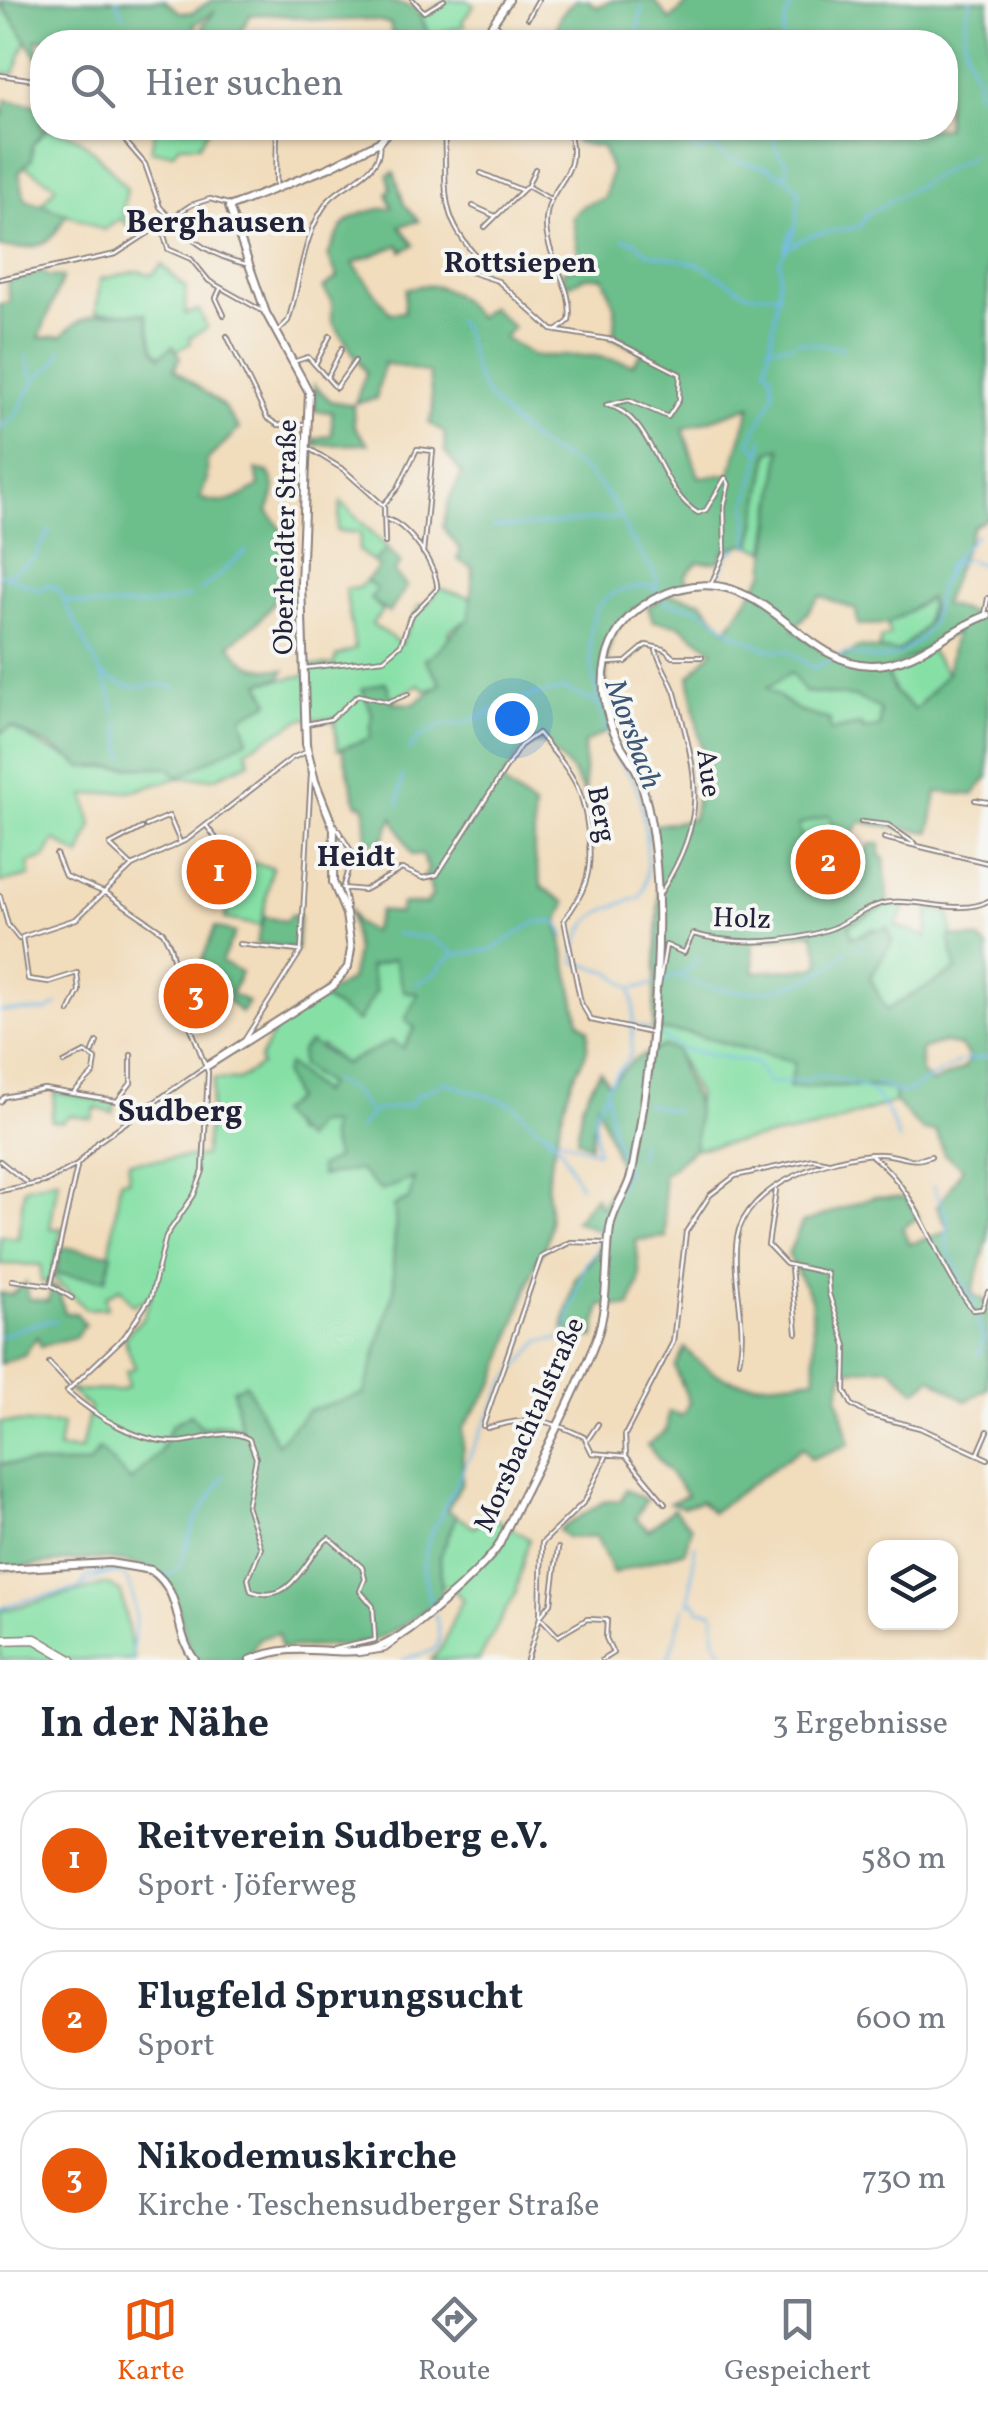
<!DOCTYPE html>
<html lang="de">
<meta charset="utf-8">
<style>
body{margin:0;font-family:Vollkorn,serif;background:#f6f6f7;color:#1f2937}
.controls{position:absolute;right:30px;bottom:30px;display:grid;overflow:hidden;border-radius:20px;box-shadow:0 2px 8px #0004}
.controls button{width:90px;height:90px;display:grid;place-items:center;padding:0;border:0;border-bottom:2px solid #e0e1e3;background:#fff;color:#1f2937;font:50px sans-serif}
.you{position:absolute;left:512px;top:718px;width:35px;height:35px;margin:-25px;border:8px solid #fff;border-radius:50%;background:#1a73e8;box-shadow:0 0 0 15px #1a73e833}
.badge{display:grid;place-items:center;width:65px;height:65px;border-radius:50%;background:#ea580c;color:#fff;font-size:32px;font-weight:700}
.pin{position:absolute;translate:-50% -50%;border:5px solid #fff;box-shadow:0 2px 10px #0006}
.list{margin:0;padding:0;list-style:none}
h2{display:flex;justify-content:space-between;align-items:center;height:130px;margin:0;padding:0 40px;font-size:42px}
h2 small{font-size:32px;font-weight:400;color:#747a83}
.list li{display:grid;grid-template-columns:65px 1fr auto;gap:30px;align-items:center;box-sizing:border-box;height:140px;margin:0 20px 20px;padding:0 20px;border:2px solid #e0e1e3;border-radius:40px}
.list b{display:block;font-size:38px;white-space:nowrap}
.list p{margin:0;font-size:32px;white-space:nowrap;color:#747a83}
.list em{font-size:32px;font-style:normal;color:#747a83}
.icon{flex:none;width:55px;height:55px;fill:none;stroke:currentColor;stroke-width:2;stroke-linecap:round;stroke-linejoin:round}
.map{position:relative;flex:none;width:988px;height:1660px;overflow:hidden}
.search{position:absolute;background:#fff;box-shadow:0 2px 8px #0004;left:30px;right:30px;top:30px;height:110px;display:flex;align-items:center;gap:25px;box-sizing:border-box;padding:0 35px;border-radius:40px;color:#747a83;font-size:38px}
.sheet{height:610px;background:#fff}
nav{display:flex;justify-content:space-around;align-items:center;box-sizing:border-box;height:140px;border-top:2px solid #e0e1e3;background:#fff;font-size:28px;color:#747a83}
nav a{display:grid;justify-items:center;gap:5px}
nav .on{color:#ea580c}
.map>svg:first-child{display:block}
.green{fill:#86e0a6;stroke:#548170;stroke-width:2.5}
.forest{fill:#6cbe8b;stroke:#477063;stroke-width:2.5;fill-rule:evenodd}
.lines{fill:none;stroke-linecap:round;stroke-linejoin:round}
.stream{stroke:#6fb9e8;stroke-width:2.5}
.street-casing{stroke:#8a7f7b;stroke-width:6}
.secondary-casing{stroke:#8a7f7b;stroke-width:10}
.primary-casing{stroke:#8a7f7b;stroke-width:11}
.street{stroke:#fff;stroke-width:2.5}
.secondary{stroke:#fff;stroke-width:6}
.primary{stroke:#fff;stroke-width:8}
.labels{text-anchor:middle;stroke-width:8;stroke-linejoin:round;paint-order:stroke}
.street-label{font-size:28px;fill:#22223b;stroke:#f6f6f2}
.neighbourhood-label{font-size:30px;font-weight:bold;fill:#22223b;stroke:#f6f6f2}
.water-label{font-size:30px;font-style:italic;fill:#3d5778;stroke:#f6f6f2}
.quarter-label{font-size:32px;font-weight:bold;fill:#22223b;stroke:#f6f6f2}
</style>
<div class="map">
<svg width="988" height="1660" viewBox="0 0 988 1660">
<rect width="100%" height="100%" fill="#f6f6f2"/>
<filter id="ink" filterUnits="userSpaceOnUse"><feTurbulence type="fractalNoise" baseFrequency=".01" numOctaves="2"/><feDisplacementMap in="SourceGraphic" scale="20" xChannelSelector="R" yChannelSelector="G"/><feConvolveMatrix kernelMatrix="1 2 1 2 8 2 1 2 1" color-interpolation-filters="sRGB"/></filter>
<filter id="wash" filterUnits="userSpaceOnUse"><feTurbulence type="fractalNoise" baseFrequency=".0048" numOctaves="4" result="noise"/><feDisplacementMap in="SourceGraphic" scale="40" xChannelSelector="R" yChannelSelector="G"/><feGaussianBlur stdDeviation="2.25" result="paint"/><feColorMatrix in="noise" values="0 0 0 0 0 0 0 0 0 0 0 0 0 0 0 0 0 1.4 0 .05"/><feComposite in="paint" operator="in"/></filter>
<g filter="url(#wash)">
<rect width="100%" height="100%" fill="#f1dcbb"/>
<!-- green -->
<path class="green" d="M449 0H467L474 5 462 22 465 26 429 36 421 15Z
M0 4 27 38 14 74 0 73Z
M48 128C79 128 108 166 127 189L122 214 138 225 134 229 120 219 104 230 42 204 56 186 25 166 32 159V145Z
M155 128H209L199 145H179L173 153 151 151Z
M162 265 186 288 185 314 199 310 207 328 189 338 191 343 177 351 173 347 160 356 154 349 146 314 96 312 100 279 138 271 152 275Z
M782 447 766 551 752 546 769 452Z
M341 502 388 548 373 562 359 551 361 533 337 531Z
M366 581 378 589 370 599 383 610 372 624 401 644 419 605 426 606 438 588 471 598 469 619 450 630 441 684 426 691 419 684 372 713 370 739 338 750 334 719H302L246 750 250 762 214 778H178L137 790 85 795 92 825 80 856 55 840 45 858 29 863 30 876 0 883V733L11 727 45 748 94 768 169 767 179 777 242 716 260 683 307 675 308 666 333 665 337 656 355 649 345 589 358 588Z
M930 598 925 628 898 652 879 650 881 638 890 635 887 624Z
M929 649 947 673 915 710 895 693 886 670Z
M791 672 805 692 856 697 881 709 880 728 863 730 861 725 829 731 830 720 801 712 766 689Z
M829 814 850 872 814 880 797 825Z
M236 860 272 867 261 926 225 919Z
M888 905 906 906 896 926 927 937 929 909 950 913 956 970 886 1010 870 977 892 942 874 928 852 938 849 925Z
M394 958 404 991 418 994 406 1020 415 1027 403 1048 392 1042 344 1064 321 1045 310 1074 328 1084 322 1093 289 1065 284 1074 294 1099 286 1120 294 1134 315 1123 331 1124 329 1137 336 1159 359 1170 416 1181 409 1199 394 1206C399 1233 389 1259 395 1286L364 1395 309 1410 277 1445 245 1384 242 1428 228 1423 200 1427 191 1414 172 1425 160 1452 131 1481 88 1464H0V1422L62 1424 58 1449 81 1450 90 1408 69 1390 119 1391 128 1387 126 1371 135 1368 124 1338 144 1316 151 1296 133 1305 120 1288 105 1297 107 1308 86 1309 55 1279 56 1274 106 1279 120 1180H128L129 1162 204 1156 214 1079 238 1080 261 1065 259 1060 276 1027 321 997 358 1021 369 967Z
M653 1030 688 1033 796 1063 790 1087C819 1089 871 1082 895 1091L894 1102 815 1129 694 1149 697 1094 676 1050 651 1048Z
M55 1092 115 1103 113 1113 95 1108 92 1119 69 1115 62 1122 51 1121Z
M58 1179 50 1229 62 1228 50 1283 41 1282V1265L0 1264V1236L18 1238 24 1188Z
M485 1512 529 1539 515 1593 479 1660H431C453 1638 447 1622 463 1600L450 1586H442L440 1557 456 1516 475 1527Z
M108 1584 121 1592 134 1660H0V1611Z"/>
<!-- forest -->
<path class="forest" d="M0 0H164L180 12 192 13 212 0H385L416 8 429 36 391 34V24C366 16 347 22 321 20 295 18 276 12 250 15L235 42 220 35 207 37 202 27 215 11 194 25 204 42H124L82 31 59 42 36 39 42 65Z
M575 0H588L597 7 614 0H654L670 20 691 0H988V518L973 527 943 604 988 619V777L973 795 937 792 930 832 860 822 847 845 863 856 871 844H880V855L884 858 888 905 849 925 852 937 888 927 892 942 870 977 886 1010 956 970 949 936 979 939 988 948V1238L972 1294 988 1302V1388L966 1401 932 1378 916 1391 890 1367 844 1370 838 1396 850 1444 811 1459 803 1447 712 1512 701 1501 683 1507 670 1503 687 1495 647 1445 666 1431 669 1411 682 1416 689 1402 675 1367 685 1348C726 1395 760 1383 816 1378L811 1299 788 1254 802 1223 874 1197 905 1198 919 1217 902 1228 910 1244 949 1231 937 1207 963 1168 944 1154 936 1131H923L895 1102 894 1091C871 1082 818 1089 789 1087L795 1062 688 1033 653 1030 659 896 650 826 693 819 696 800 692 762 704 763 689 677 713 650 679 625 653 621 648 607 669 594 701 601 727 630 765 572 781 448 769 452 752 546 744 544 725 550 719 562H698L685 575 688 585C605 606 597 653 612 729L584 743 585 795 572 771 543 742 524 746 501 782 534 807V853L542 887 566 903 558 922 579 1021 588 1029C589 1059 583 1055 573 1079 565 1096 554 1149 549 1170 542 1200 561 1230 537 1259L495 1382 463 1428 462 1482 447 1510 456 1516 440 1557 442 1597C371 1653 366 1643 281 1648L278 1633 258 1639 247 1660H197C182 1642 183 1616 173 1595 147 1538 49 1566 0 1570V1464H88L99 1449 131 1481 160 1452 172 1425 191 1414 201 1427 228 1423 241 1428 233 1389 246 1384 277 1444 309 1410 364 1394 395 1286C389 1259 399 1233 394 1206L409 1199 414 1178 381 1191 359 1170 321 1176 319 1167 336 1158 329 1137 331 1124H315L304 1140 277 1113 294 1099 284 1074 288 1064 321 1093 327 1084 301 1066V1050L310 1042 344 1064 392 1041 403 1048 415 1028 405 1020 418 994 404 991 394 959 369 967 376 991 358 1022 321 997 350 980 356 952 349 908 356 923 372 932 380 910 399 914 401 904H426L432 896 429 881 423 879 428 870 422 854 412 855 393 817 384 838 367 845 365 806 358 804 355 797 342 748 370 738 372 713 362 689 386 682 393 703 414 704 441 684 425 659C446 648 449 631 469 619L473 569 457 559 461 551 443 527 449 500 462 474 445 452 444 432 429 423 433 411 429 373 384 363 376 399 355 403 366 373 332 321V301L323 288 338 277 328 256C344 217 350 214 392 207L387 193 391 189 388 175 394 172 404 204 419 221 400 226 414 245 402 251 399 245 353 263 390 313 404 312 406 289C438 278 457 293 477 317L491 307 513 327 504 337 533 356H595L633 364 642 351 611 337C622 318 611 295 603 277H586L567 285 562 272 580 264 572 216 584 205 605 198 611 171 602 147 575 142 571 128H946V42H553L560 16ZM751 406 730 474 699 477 683 429ZM820 596 856 610 858 625 887 624 929 598C936 622 915 637 898 652L859 647 841 659 794 630ZM955 632 947 673 915 710 895 693 886 671ZM791 673 805 692 856 697 880 709V727L863 730 861 725 830 731V720L801 712 767 688ZM829 815 849 871 814 880 798 825ZM813 932 821 963 813 968 754 972 752 941ZM943 1042 961 1046 970 1059 963 1069 931 1083 921 1072V1050Z
M5 100 36 105 42 114V128H47L32 145V159L19 172 25 199 66 213C52 248 35 250 0 247V107L4 114Z
M43 271 47 276 63 277 39 338 62 336C86 308 113 313 146 314L154 349 160 356 173 346 181 357 174 369 223 406 239 429 207 460V480L200 498C223 508 239 499 259 486L256 470 268 472C278 488 275 495 268 511L284 533C277 597 285 604 230 644 244 669 258 669 285 670L281 677 260 683 270 702 242 717 248 739 178 778 169 767H81C66 750 32 740 12 727L0 733V304L10 302 7 281Z
M314 385 331 401 353 405 354 426 368 444 314 445V439L332 435V412L315 411Z
M388 548 401 563 394 572 407 587 389 613 370 599 377 589 366 581 379 567 373 562Z
M291 915 299 916 297 949 256 944 264 917 286 921Z
M215 927 235 933 221 962 241 972 231 994 248 1002 241 1013 198 971Z
M663 1046 676 1050C688 1099 704 1090 694 1149L663 1175 666 1237 636 1240 640 1278 630 1307 601 1305 594 1338 563 1329 575 1278 598 1253 605 1233 575 1221 595 1196 600 1207 622 1172 597 1104 590 1146 577 1139 582 1104 600 1071 609 1084 633 1060Z
M61 1247 112 1254 106 1279 56 1274Z
M26 1283 29 1299 48 1301 52 1286 58 1288 65 1313H76L85 1325 75 1337 41 1346 37 1337 24 1355 0 1364V1293L11 1295Z
M626 1489 646 1500 635 1518 649 1530 673 1509 691 1527 685 1551 613 1573 596 1536 568 1538 559 1530 603 1502 621 1500Z"/>
<g class="lines">
<!-- stream -->
<path class="stream" d="M116 0 123 15
M971 0C962 28 961 54 978 78L976 87 988 104
M131 25 142 39
M582 36 588 42
M636 42 642 7
M782 42 786 18 795 0
M673 128 698 152 710 147
M705 138C724 161 737 162 763 166 771 168 779 175 784 177
M623 239 635 242 648 253 699 264 748 294H780
M792 246C811 230 836 233 860 226L867 214 973 155
M785 250 791 230
M457 321C470 338 470 361 478 380 490 406 544 455 566 459
M797 341 843 348
M767 347 793 344
M27 356 32 379
M0 427C18 419 22 401 33 384 41 370 58 369 61 349
M761 452 763 438
M569 462C593 471 616 506 624 524 628 533 626 537 635 544
M493 527C536 528 576 520 620 518
M636 546 658 580 655 588
M749 547 747 505 761 453 750 442 774 394 771 372 766 368C773 332 780 293 780 259 797 239 797 216 799 190L786 176 787 162 776 150 773 128
M0 574 41 590 47 584 58 589 109 689 115 714
M5 576 34 559 50 530
M217 577 246 551
M716 582 728 555 738 548
M940 584 948 565 976 535
M199 591 215 579
M66 600C89 610 168 606 190 596
M103 674C141 700 146 677 176 688
M118 722 124 757
M409 750 419 737 443 724 461 725 528 697 564 689 599 704
M399 804 402 775
M395 934 431 938 453 952
M856 947 863 944
M676 976 686 973 700 956
M663 983 674 975C727 1001 807 998 847 951
M416 984 432 976 452 955 491 950 536 922H558L565 937
M632 989 653 984
M0 1011H46L58 1004
M632 1025 649 1029
M656 1034 684 1050 756 1063 768 1083 807 1081 815 1075C869 1085 879 1085 899 1140
M964 1060 988 1057
M332 1081 354 1092 370 1114
M875 1083 903 1094 959 1062
M646 1104 675 1111
M358 1129 374 1111 412 1104 416 1096 446 1082C468 1092 487 1095 509 1103 521 1108 528 1122 539 1128 556 1137 578 1147 597 1152L594 1113 605 1094
M543 1130 561 1148 580 1186
M638 1158 641 1142
M933 1185 948 1220 947 1248 975 1304
M977 1320 983 1338 979 1354
M0 1336 40 1322 57 1321
M160 1572 167 1577 180 1566 195 1521 224 1476
M80 1588 87 1576 123 1569
M693 1600 699 1610 713 1612 715 1641 728 1659
M689 1604 695 1545
M431 1607 423 1569 427 1543 506 1381 540 1341 560 1339 565 1332 585 1264 597 1250 602 1223 626 1170 612 1132 606 1088 631 1054 634 1008 631 989 611 972 575 962C576 918 601 909 639 898 654 881 644 809 637 787 633 774 621 768 616 756 602 722 575 632 602 602 615 589 634 587 652 586L667 603 705 610 734 634 770 650 789 651 813 668 846 653 878 659 896 656 918 641 930 628 940 584 951 565 966 559 988 567
M0 1609C23 1598 46 1597 70 1591 92 1586 96 1570 122 1574 141 1595 135 1634 131 1660
M403 1660C432 1648 447 1658 435 1614
M668 1660 684 1607"/>
</g>
</g>
<g filter="url(#ink)">
<g class="lines">
<defs>
<path id="street" d="M413 0 424 12 444 0
M528 18 538 0
M497 25 512 42
M259 42 301 40
M302 42H380
M0 75 42 81
M114 128 145 164 160 207 167 214
M444 128C448 190 435 217 485 265L484 273
M507 128H514
M481 173 521 190
M528 185 535 169
M276 188 277 128
M473 206 495 216
M173 215C185 241 218 258 246 264
M161 225 168 249 191 259 209 281 264 312
M485 227 527 186 550 199
M461 269 498 281 552 330 613 340 680 374 679 400 668 417 629 400 606 405
M0 279 116 254 191 205 210 199 228 204
M220 289 216 298 224 315
M279 330 288 321C301 282 302 233 329 200 345 182 384 172 379 143
M557 331 569 321C575 286 545 258 546 222 548 179 584 181 568 128
M227 336 267 418 278 425 303 424
M296 361 308 357 327 378 342 348
M315 365 330 336
M328 379 336 388 355 361
M607 405C654 416 657 488 698 513L706 510 725 478
M310 449 344 470 383 505 398 488 417 449 433 451 423 553
M384 506 385 543
M711 584 725 553 724 507 729 484 726 478
M985 614 988 598
M656 650C660 665 670 678 675 693 698 778 709 816 660 894
M608 663 626 662 646 645 664 649 673 657H702
M305 668 384 659 401 644 410 617 437 589C439 569 407 523 388 520
M307 724 331 719 358 695 388 702 408 694
M975 800 988 802
M861 822 888 825 914 843
M206 825 227 853 235 854
M335 825 353 854 343 886 347 908
M146 826 169 816 180 842
M884 838 988 863
M56 854 65 876 108 894 163 932 170 946 187 1018 208 1072 203 1171 194 1195 166 1236 151 1297 125 1336 67 1391C96 1417 140 1444 180 1442 202 1440 229 1427 249 1439L256 1458 247 1506 261 1548 248 1579 251 1591C295 1607 305 1554 329 1538L362 1567 365 1579 360 1591 373 1606 375 1640 334 1649
M131 865 110 845 142 828
M342 888 364 890 402 869 423 878 437 875 520 746 538 733C573 775 585 787 589 842 592 874 584 894 564 920L581 1003 591 1020 651 1033
M0 896 8 925 19 939
M239 944 299 951
M659 986 666 945 684 953 693 934C735 945 788 944 830 929 851 921 869 903 893 902 924 900 963 915 988 901
M69 1012 79 991 77 973 49 982 28 979 22 937 76 919 132 866 188 839 292 758 306 752
M245 1039 301 951 311 774
M93 1052 97 1042
M64 1063 85 1052 96 1059 94 1073 74 1093
M118 1100 131 1083V1055
M0 1102 4 1097 44 1089 147 1106
M872 1156C922 1194 934 1263 973 1310L982 1309 988 1292
M0 1161 26 1182
M776 1190 768 1245 786 1264 827 1273 829 1294 846 1346 845 1391 852 1405 869 1415 920 1428 988 1459
M0 1191 44 1182 77 1165 98 1142 206 1066
M791 1267 797 1333
M12 1280 50 1285
M72 1298 51 1285 77 1167
M739 1361C748 1322 731 1279 737 1238 745 1185 833 1154 879 1154 901 1154 910 1165 931 1156
M49 1363 69 1384
M483 1426 541 1257 571 1242 604 1243
M487 1428C530 1417 542 1416 584 1437L592 1453 626 1456
M588 1439 598 1424
M978 1454 988 1431
M665 1503 626 1456 625 1435 673 1342 686 1232 710 1195 735 1176 813 1159 828 1162
M558 1548 551 1603 540 1617 558 1636 587 1619 607 1620 606 1638 613 1653 602 1660
M358 1654 385 1650 396 1642
M527 1660 540 1617 542 1543 585 1501 606 1457"/>
<path id="secondary" d="M480 42 509 0
M207 1066 333 986 348 967 351 949 346 914 333 882 334 829 315 781 306 744 301 583 309 392 266 313 229 207 328 168 379 142 391 128
M0 1569 110 1563 151 1570C184 1592 173 1633 195 1660
M250 1660C300 1639 327 1658 373 1649 402 1643 483 1570 499 1545 530 1477 569 1410 596 1340 609 1305 605 1264 610 1228 613 1207 628 1192 632 1172 649 1084 660 991 658 901 657 864 652 817 641 782 637 766 626 756 619 742 591 691 600 627 654 599 757 545 795 666 872 665 917 665 947 629 988 615"/>
<path id="primary" d="M0 1640 35 1639 71 1660"/>
</defs>
<!-- street casing -->
<use href="#street" class="street-casing"/>
<!-- secondary casing -->
<use href="#secondary" class="secondary-casing"/>
<!-- primary casing -->
<use href="#primary" class="primary-casing"/>
<!-- street -->
<use href="#street" class="street"/>
<!-- secondary -->
<use href="#secondary" class="secondary"/>
<!-- primary -->
<use href="#primary" class="primary"/>
</g>
</g>
<g class="labels">
<!-- street labels -->
<g class="street-label">
<text transform="translate(284 537) rotate(-89)" y="10">Oberheidter Straße</text>
<text transform="translate(710 773) rotate(83)" y="10">Aue</text>
<text transform="translate(603 814) rotate(79)" y="10">Berg</text>
<text transform="translate(742 917) rotate(2)" y="10">Holz</text>
<text transform="translate(528 1424) rotate(-66)" y="10">Morsbachtalstraße</text>
</g>
<!-- neighbourhood labels -->
<g class="neighbourhood-label">
<text x="520" y="272">Rottsiepen</text>
<text x="356" y="866">Heidt</text>
</g>
<!-- water labels -->
<g class="water-label">
<text transform="translate(634 734) rotate(70)" y="10">Morsbach</text>
</g>
<!-- quarter labels -->
<g class="quarter-label">
<text x="216" y="232">Berghausen</text>
<text x="180" y="1121">Sudberg</text>
</g>
</g>
</svg>
<div class="controls">
<button><svg class="icon" aria-label="layers" viewBox="0 0 24 24"><path d="M12 4l9 5-9 5-9-5zM3 14l9 5 9-5"/></svg></button>
</div>
<div class="you"></div>
<div class="pin badge" style="left:219px;top:872px">1</div>
<div class="pin badge" style="left:828px;top:862px">2</div>
<div class="pin badge" style="left:196px;top:996px">3</div>
<div class="search"><svg class="icon" aria-label="search" viewBox="0 0 24 24"><circle cx="10" cy="10" r="6"/><path d="M15 15l6 6"/></svg>Hier suchen</div>
</div>
<section class="sheet">
<h2>In der Nähe<small>3 Ergebnisse</small></h2>
<ul class="list">
<li><span class="badge">1</span><div><b>Reitverein Sudberg e.V.</b><p>Sport · Jöferweg</p></div><em>580 m</em></li>
<li><span class="badge">2</span><div><b>Flugfeld Sprungsucht</b><p>Sport</p></div><em>600 m</em></li>
<li><span class="badge">3</span><div><b>Nikodemuskirche</b><p>Kirche · Teschensudberger Straße</p></div><em>730 m</em></li>
</ul>
</section>
<nav>
<a class="on"><svg class="icon" aria-label="map" viewBox="0 0 24 24"><path d="M3 6l6-2 6 2 6-2v14l-6 2-6-2-6 2zM9 4v14M15 6v14"/></svg>Karte</a>
<a><svg class="icon" aria-label="directions" viewBox="0 0 24 24"><path d="M12 3l9 9-9 9-9-9zM9 14v-3h6M13 9l2 2-2 2"/></svg>Route</a>
<a><svg class="icon" aria-label="saved" viewBox="0 0 24 24"><path d="M7 4h10v16l-5-4-5 4z"/></svg>Gespeichert</a>
</nav>
